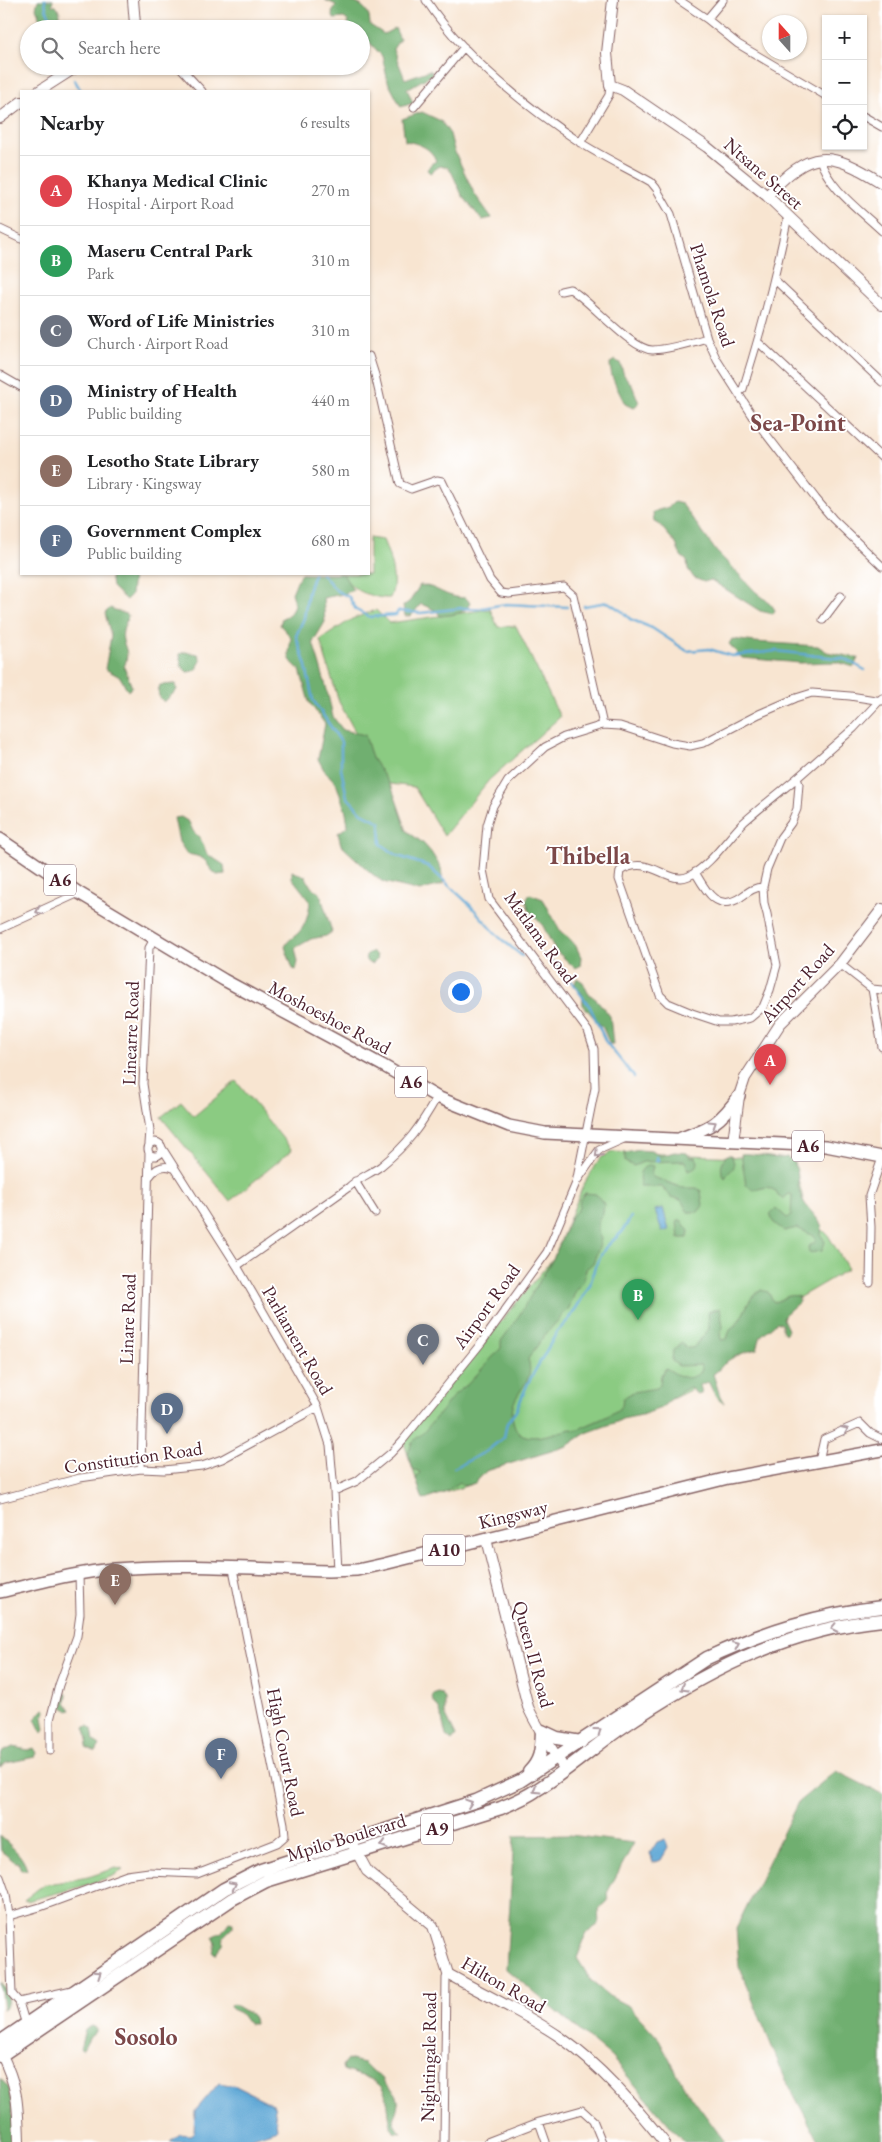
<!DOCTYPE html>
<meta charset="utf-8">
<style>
body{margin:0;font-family:"EB Garamond",serif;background:#f2f2f2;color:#202124}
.controls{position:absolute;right:15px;top:15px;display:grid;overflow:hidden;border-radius:0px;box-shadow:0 1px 4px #0004}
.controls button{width:45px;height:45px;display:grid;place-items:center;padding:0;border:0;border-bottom:1px solid #e0e0e0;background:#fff;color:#202124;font:25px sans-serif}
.compass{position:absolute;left:762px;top:15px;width:45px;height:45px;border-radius:50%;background:#fff;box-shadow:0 1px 4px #0004;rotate:339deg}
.you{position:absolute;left:460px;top:991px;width:18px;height:18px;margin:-12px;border:4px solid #fff;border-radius:50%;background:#1a73e8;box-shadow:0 0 0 8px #1a73e833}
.badge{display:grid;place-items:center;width:32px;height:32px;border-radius:50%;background:#db2777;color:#fff;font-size:16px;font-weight:700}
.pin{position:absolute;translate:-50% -41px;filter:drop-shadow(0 1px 2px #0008)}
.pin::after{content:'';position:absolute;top:26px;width:18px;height:15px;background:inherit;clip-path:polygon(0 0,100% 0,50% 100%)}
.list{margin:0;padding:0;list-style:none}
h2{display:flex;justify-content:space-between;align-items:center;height:65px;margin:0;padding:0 20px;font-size:21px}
h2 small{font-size:16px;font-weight:400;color:#757577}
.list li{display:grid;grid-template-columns:32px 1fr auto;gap:15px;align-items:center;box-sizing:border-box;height:70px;padding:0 20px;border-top:1px solid #e0e0e0}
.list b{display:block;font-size:19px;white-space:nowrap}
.list p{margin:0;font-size:16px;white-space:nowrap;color:#757577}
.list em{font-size:16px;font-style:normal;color:#757577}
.icon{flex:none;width:28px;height:28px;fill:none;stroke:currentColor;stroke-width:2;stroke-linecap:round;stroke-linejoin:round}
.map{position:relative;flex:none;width:882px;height:2142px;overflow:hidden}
.search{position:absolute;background:#fff;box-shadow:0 1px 4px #0004;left:20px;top:20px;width:350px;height:55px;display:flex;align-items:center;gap:12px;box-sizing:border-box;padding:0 18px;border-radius:28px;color:#757577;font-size:19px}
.panel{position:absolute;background:#fff;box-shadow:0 1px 4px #0004;left:20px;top:90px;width:350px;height:485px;border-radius:0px}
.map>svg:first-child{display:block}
.green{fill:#8bcb82;stroke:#6a7556}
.forest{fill:#70af70;stroke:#5d674e}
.water{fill:#5ea7d5;stroke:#546380}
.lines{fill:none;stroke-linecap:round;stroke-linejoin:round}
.stream{stroke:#5ea7d5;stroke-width:2.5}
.street-casing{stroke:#876465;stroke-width:9}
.secondary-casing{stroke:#876465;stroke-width:12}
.primary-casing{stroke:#876465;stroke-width:14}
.highway-casing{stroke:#876465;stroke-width:15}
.street{stroke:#fff;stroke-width:7}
.secondary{stroke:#fff;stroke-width:10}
.primary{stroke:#fff;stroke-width:11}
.highway{stroke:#fff;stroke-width:12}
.oneway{stroke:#ae9aa0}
.labels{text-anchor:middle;stroke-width:4;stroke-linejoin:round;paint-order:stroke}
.shield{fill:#fff;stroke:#80626b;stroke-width:1}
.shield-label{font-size:18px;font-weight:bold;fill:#4a1f2b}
.street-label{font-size:19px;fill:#4a1f2b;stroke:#fff}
.district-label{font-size:24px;font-weight:bold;fill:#7c4849;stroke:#fff}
</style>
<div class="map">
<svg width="882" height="2142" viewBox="0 0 882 2142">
<rect width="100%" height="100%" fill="#fff"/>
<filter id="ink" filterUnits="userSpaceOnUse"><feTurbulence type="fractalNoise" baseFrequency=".02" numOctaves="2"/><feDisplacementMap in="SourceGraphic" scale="10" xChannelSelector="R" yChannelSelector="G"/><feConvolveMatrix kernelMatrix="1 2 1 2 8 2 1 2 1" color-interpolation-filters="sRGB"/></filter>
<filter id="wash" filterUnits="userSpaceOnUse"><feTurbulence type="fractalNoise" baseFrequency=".0096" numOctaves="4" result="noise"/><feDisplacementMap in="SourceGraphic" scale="20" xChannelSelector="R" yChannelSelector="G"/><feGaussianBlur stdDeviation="1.12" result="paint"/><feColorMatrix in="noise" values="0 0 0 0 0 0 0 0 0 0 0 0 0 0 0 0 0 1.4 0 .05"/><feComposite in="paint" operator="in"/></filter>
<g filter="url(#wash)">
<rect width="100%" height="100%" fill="#f8e5d1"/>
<!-- green -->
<path class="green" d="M369 538 383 540C390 556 398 582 390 598 374 599 349 590 343 574H369Z
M490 609 498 627 516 626 560 717 489 780 444 836 414 787 383 783 339 702 320 640 352 619 376 610 389 623Z
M236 1081 292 1150 230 1201 161 1117 181 1101 194 1116Z
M612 1152 793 1159 807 1215 828 1235 848 1269 788 1304 721 1361 710 1380 674 1398 586 1433 567 1446 486 1471 475 1483 423 1500 403 1440 554 1257 583 1186 595 1165 602 1157Z
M116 1868 123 1870 113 1876 83 1886 27 1901 24 1900 43 1885 88 1877Z"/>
<!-- forest -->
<path class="forest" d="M38 0H53L52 5 56 6 60 12 59 16 61 18 58 21 65 29H45L42 27 43 21H41L38 14 41 12 38 13 36 8Z
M325 0C348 0 370 0 370 25L384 34 395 28 400 39 393 49 405 79 430 70 433 74 407 89 413 103 401 107 388 82 382 56 369 42 361 47V29H349L348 21 344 18 334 19 332 13 336 5Z
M422 112 441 121 450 134 454 150 474 193 492 218 482 220 462 195 452 173 447 167 440 166 430 173 427 170 431 164 436 161C432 148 418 143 405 141L402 119Z
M615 360 620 363 624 375 632 385 639 403 633 408 625 404C619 391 610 378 610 363Z
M674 502 682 504 716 551 756 592 771 604 775 610 773 614 760 611 711 580 704 582 694 578 688 569 687 561 681 556 676 544 659 524 654 522 653 513C660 507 667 511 674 502Z
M110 574H133L131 595 126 600 112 587Z
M300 574H343L353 590 343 594 323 598 325 622 313 642 326 686 333 717 343 730 365 735 372 758 392 788 407 831 423 843 431 852 441 868 443 884 420 891 383 882 371 873 341 845 338 833 348 826 346 812 336 783 324 770 318 759 325 724 309 702 300 670C285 657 289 657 291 637L280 625 282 618C294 614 296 603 292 593Z
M420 585C438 586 444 598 466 598L470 603C465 615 451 615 440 616L437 611 421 604 411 616H405L403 606 410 601Z
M110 608 128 615C127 622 124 625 123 631 120 646 132 648 124 667L132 687 128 691 120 677 105 669 111 636 105 613Z
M732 639 755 642 818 646 827 652 858 658 854 667 837 662 800 663 742 658 729 644Z
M185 652 198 654 201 660C198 668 195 672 187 672L181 666 180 654Z
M175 684 177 690 164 702C158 697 157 693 160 685Z
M181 817 189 822 193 831 200 838 207 854 224 865 225 874 217 875C202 863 212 858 187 854L179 842 174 818Z
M292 871 306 877 311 887 320 893 332 932 326 936 311 939 295 948 298 962 296 970 293 969 285 947C288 940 290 940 296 935 306 927 309 913 310 901L292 878Z
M530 894 543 899 561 932 569 938 576 946 581 957 580 966 575 968 555 950 543 926 529 910 526 900Z
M365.5 958a5.5 5.5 0 1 1 11 0a5.5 5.5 0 1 1-11 0Z
M577 978 583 982 588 993 597 1000 610 1016 613 1044H610L603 1028 583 1005 582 993 576 989 575 982Z
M639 1150 651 1151 661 1156 674 1152 687 1153 690 1157H695L698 1161C698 1168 694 1169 688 1171L685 1161 643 1162 634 1166 625 1162V1153Z
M741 1154C754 1152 776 1161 787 1157 805 1172 793 1180 801 1196 805 1207 816 1215 822 1226L821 1235 825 1242 822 1251 809 1253 808 1247 816 1241 814 1236 797 1228 784 1231 773 1222 770 1214 776 1208 787 1218 791 1216 792 1195 789 1194 783 1199 778 1196 776 1191 767 1187 754 1190 746 1185Z
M727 1155H731C738 1171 732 1166 725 1178 719 1170 721 1162 727 1155Z
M649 1165 653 1166 651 1175 653 1177 683 1188H697L701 1191 703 1206 698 1212H688L681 1200 671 1197 662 1187H641C638 1177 638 1169 649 1165Z
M585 1193 596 1194 604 1204 603 1213 598 1220V1233L601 1239 599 1247 593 1263 586 1269 583 1282 576 1290 569 1308 544 1336 528 1359C538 1388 502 1393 515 1427 523 1446 556 1432 571 1429L577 1430C592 1422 609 1418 622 1406L623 1398 633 1392 657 1388 660 1385 661 1375 666 1368C679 1376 690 1384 702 1370L701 1365 679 1366 672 1361 673 1350 682 1343 687 1348H693L709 1329 708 1312 720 1308 723 1327 720 1334 721 1340 727 1339 730 1329C746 1321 744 1298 761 1290L768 1292 774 1302C784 1300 785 1294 798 1296L800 1301 784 1315 783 1319 788 1330 785 1334 782 1330V1324L777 1322 761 1336 757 1349C745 1352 736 1355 726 1362 721 1366 719 1371 713 1374L720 1396 724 1403C717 1401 712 1390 709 1383L707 1382 700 1385 702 1393 697 1394 689 1387 677 1394 661 1408 642 1415 622 1419 617 1422 586 1433 567 1446 486 1471 475 1483 464 1486 460 1482 444 1493 423 1500 416 1479 420 1472 413 1469 408 1454 412 1442 424 1432 455 1394 468 1384 501 1348V1341L515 1322 554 1257 570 1219 579 1208 580 1199Z
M681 1220 689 1231 688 1238H679L677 1222Z
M64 1693 67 1694 66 1702 71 1710 68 1711 61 1705Z
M438 1693 442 1694 445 1699V1714L456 1736 452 1741 446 1736 440 1711 432 1699 433 1695Z
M44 1709 46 1710 43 1717 45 1729 42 1733 35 1719Z
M88 1726 92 1729 94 1741 100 1745 96 1752 86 1748 88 1739 84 1727Z
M13 1747 28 1750 34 1748 37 1753 35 1757 6 1763 0 1767 2 1752Z
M836 1771 882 1794V2142H819L784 2076 739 1967 736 1928 798 1802Z
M569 1835 634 1843 607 1893 608 1901 598 1910 599 1924 587 1933 577 1958 592 1982 609 1996 630 2007 659 2039 685 2088 725 2142H684L611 2057 506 1969 514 1836Z
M0 1836C9 1844 24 1856 27 1870H21L18 1862H15L1 1851Z
M229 1922 233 1923V1927L224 1936 223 1945 215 1954 213 1952 216 1943 213 1936 222 1932Z
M0 1983C7 1990 10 2001 5 2009H3Z
M233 2004 253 2016 254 2024H248L240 2013 231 2009 230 2006Z
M92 2026 96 2028V2032L90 2037 83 2050 80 2049 85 2030Z
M347 2059 364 2063 374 2073 382 2078C385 2086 394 2088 397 2096 402 2105 390 2118 396 2127 397 2130 400 2131 401 2133L394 2132C384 2114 394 2091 372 2080 363 2075 352 2074 343 2070L342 2066Z
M0 2078 9 2088 14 2124 13 2142H0Z"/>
<!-- water -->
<path class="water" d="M663 1208 669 1230 662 1232 655 1210Z
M665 1839 668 1848 661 1860 653 1863 650 1853 657 1842Z
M219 2083 236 2086 274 2105 277 2129 239 2142H170L180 2134 190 2135 194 2132 195 2111Z"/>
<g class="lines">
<!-- stream -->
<path class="stream" d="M45 0 46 8 55 29
M74 79 81 91
M314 574 308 591 304 618 296 636 306 666 313 700 341 742V769L347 797 362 813 380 822 381 844 398 856 428 866 470 905 500 938 522 956
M322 574 337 591 349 597 356 610 370 617 396 615 398 611 421 613 462 608 476 609 506 604 567 607
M584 606 608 602 623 612 630 619 652 628 687 651 709 649 732 656 776 651 793 653 845 659 865 670
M544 954 569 978 590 1007 606 1042 634 1077
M655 1161 658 1160 657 1157
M454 1468 487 1451 504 1437 507 1423 516 1411 528 1383 557 1332 570 1318 590 1285 595 1266 605 1248 622 1232 631 1217"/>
</g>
</g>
<g filter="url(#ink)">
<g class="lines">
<defs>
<path id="street" d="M426 0C463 56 525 106 581 143 603 157 628 169 651 182L656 188 671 214 707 338 717 360 756 421 816 499 833 519 882 566
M679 0 707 19 738 44 826 96
M707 19 723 0
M179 66 202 91
M414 107 464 47
M863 116 882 127
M580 143 609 95 610 85
M820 159C828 188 861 211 882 231
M0 229 21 239
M775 280 882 382
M561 291 570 289C591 301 632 351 653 350 671 349 690 343 707 338
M758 342 882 458
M369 356 375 375 400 484 411 489 437 480 442 481 490 580 501 593 509 594 564 587 573 595 603 725
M0 375 21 387
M738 393 743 389C761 332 776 275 788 216
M823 620 841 596
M797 778C780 792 761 807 744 822 727 839 711 865 689 876 667 886 650 853 620 871L619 879 660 995 668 1003 692 1013 719 1022H731L750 1018 763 1007 770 990 777 965 767 914 764 903 763 887 767 869 780 838 791 823 797 809 799 784 797 778 854 728 882 698
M695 872C706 891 717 913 741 897 748 892 754 887 763 887
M0 929 79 893
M840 964 872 989 882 990
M872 989 882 1047
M148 1149a7 7 0 1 1 14 0a7 7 0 1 1-14 0Z
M149 1144 150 1130 143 1084 149 948 154 939
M162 1148 237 1266 318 1407 330 1445 334 1491 338 1571
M150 1176C156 1168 163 1164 173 1168
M355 1181 375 1213
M577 1181 599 1150 626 1138
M237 1266 349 1187C358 1178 370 1174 381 1166 408 1144 420 1127 437 1097
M870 1283 871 1227 869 1196 882 1158
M819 1461 824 1439 860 1423 870 1433 882 1439
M141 1469 149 1153
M334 1491 357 1481 391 1453 403 1440 482 1342 547 1252 576 1183 595 1088 594 1049 588 1031 489 899 483 870 487 825 493 806 508 781 545 747 564 737 603 725 620 726 672 743 690 746 703 743 759 714 796 698 812 693 850 696 882 701
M0 1499 80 1478 141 1469 164 1470 202 1466 222 1459 318 1407
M50 1751V1720L59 1685 77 1636 80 1614 79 1574
M0 1877 6 1894 9 1916
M72 1990 19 2002 12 1994 9 1916 40 1907 127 1875 149 1872 197 1874 277 1843 285 1836 284 1824 233 1569
M19 2002 26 2025
M539 2122 546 2142
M444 2142 446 1978 448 1974
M487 2142 539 2122 582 2110 593 2120 602 2142"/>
<path id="secondary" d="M613 0 607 53 610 85 623 90 707 147 767 196 882 305
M133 29 135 24 133 0
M39 91 78 66
M0 118 21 102
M767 196C810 148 830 150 882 183
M733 1142 739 1096 745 1078 780 1024 840 964 882 909
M486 1539 528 1707C537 1728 553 1750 565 1770
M354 1847 367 1871 433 1926 448 1974C485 1995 525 2013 560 2037 601 2066 633 2104 664 2142
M0 2051C18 2087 18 2103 19 2142"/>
<path id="primary" d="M0 839 79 893 224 980 382 1065 437 1097 509 1126 545 1133 826 1146 882 1157
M681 1138C711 1127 720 1123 739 1096
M0 1592C38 1583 77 1572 115 1569 185 1563 258 1569 328 1571L357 1570 384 1564 728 1478 882 1450"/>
<path id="highway" d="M529 1772C542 1759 541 1748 542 1731L557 1738 581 1742
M0 2042 224 1889 261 1870 476 1801 520 1781 707 1658C765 1631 819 1614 882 1607
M0 2056 232 1899 266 1881 501 1808C512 1803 525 1798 535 1791 564 1773 590 1750 618 1730 700 1674 782 1630 882 1620"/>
</defs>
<!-- street casing -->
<use href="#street" class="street-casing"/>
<!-- secondary casing -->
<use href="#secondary" class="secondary-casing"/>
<!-- primary casing -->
<use href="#primary" class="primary-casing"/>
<!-- highway casing -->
<use href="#highway" class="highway-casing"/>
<!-- street -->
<use href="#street" class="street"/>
<!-- secondary -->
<use href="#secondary" class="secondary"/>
<!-- primary -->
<use href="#primary" class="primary"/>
<!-- highway -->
<use href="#highway" class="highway"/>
</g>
<!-- one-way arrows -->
<defs><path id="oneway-chevron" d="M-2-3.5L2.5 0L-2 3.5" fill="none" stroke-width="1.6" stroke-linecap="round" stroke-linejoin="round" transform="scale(1.25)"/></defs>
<g class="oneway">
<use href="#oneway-chevron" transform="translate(39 911) rotate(156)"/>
<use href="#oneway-chevron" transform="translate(713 1124) rotate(-32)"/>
<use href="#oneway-chevron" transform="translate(598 1154) rotate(134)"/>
<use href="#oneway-chevron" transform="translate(845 1430) rotate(-24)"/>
<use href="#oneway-chevron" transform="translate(834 1628) rotate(168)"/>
<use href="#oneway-chevron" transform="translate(736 1645) rotate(-24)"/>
<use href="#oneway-chevron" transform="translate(684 1688) rotate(150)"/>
<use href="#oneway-chevron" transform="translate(598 1731) rotate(-36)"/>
<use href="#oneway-chevron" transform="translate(536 1790) rotate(148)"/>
<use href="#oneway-chevron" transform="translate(469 1803) rotate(-19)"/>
<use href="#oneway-chevron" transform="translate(384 1845) rotate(163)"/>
<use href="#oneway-chevron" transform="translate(233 1885) rotate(-27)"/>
<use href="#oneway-chevron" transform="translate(98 1974) rotate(-34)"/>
</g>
</g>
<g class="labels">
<!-- shield labels -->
<g class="shield">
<rect x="44" y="864.5" width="32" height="31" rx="4"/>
<rect x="395" y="1066.5" width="32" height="31" rx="4"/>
<rect x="792" y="1130.5" width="32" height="31" rx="4"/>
<rect x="423" y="1534.5" width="42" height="31" rx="4"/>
<rect x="421" y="1813.5" width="32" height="31" rx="4"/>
</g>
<g class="shield-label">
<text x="60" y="886">A6</text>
<text x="411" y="1088">A6</text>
<text x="808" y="1152">A6</text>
<text x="444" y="1556">A10</text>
<text x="437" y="1835">A9</text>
</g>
<!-- street labels -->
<g class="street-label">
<text transform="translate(764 173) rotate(41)" y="7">Ntsane Street</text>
<text transform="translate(713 295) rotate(72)" y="7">Phamola Road</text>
<text transform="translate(541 937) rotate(54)" y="7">Matlama Road</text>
<text transform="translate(797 983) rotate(-48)" y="7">Airport Road</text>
<text transform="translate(330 1017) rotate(28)" y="7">Moshoeshoe Road</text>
<text transform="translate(130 1033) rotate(-88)" y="7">Linearre Road</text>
<text transform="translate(486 1306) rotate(-54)" y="7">Airport Road</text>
<text transform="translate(127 1319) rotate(-88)" y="7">Linare Road</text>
<text transform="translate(298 1340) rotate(60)" y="7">Parliament Road</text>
<text transform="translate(133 1457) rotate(-8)" y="7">Constitution Road</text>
<text transform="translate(513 1514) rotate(-14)" y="7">Kingsway</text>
<text transform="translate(534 1654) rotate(75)" y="7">Queen II Road</text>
<text transform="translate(286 1752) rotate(79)" y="7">High Court Road</text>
<text transform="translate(346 1837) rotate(-17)" y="7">Mpilo Boulevard</text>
<text transform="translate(504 1984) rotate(30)" y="7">Hilton Road</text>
<text transform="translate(428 2057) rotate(-89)" y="7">Nightingale Road</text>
</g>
<!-- district labels -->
<g class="district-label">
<text x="798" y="431">Sea-Point</text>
<text x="588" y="864">Thibella</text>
<text x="146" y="2045">Sosolo</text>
</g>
</g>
</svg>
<div class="controls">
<button>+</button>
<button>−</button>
<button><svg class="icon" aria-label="locate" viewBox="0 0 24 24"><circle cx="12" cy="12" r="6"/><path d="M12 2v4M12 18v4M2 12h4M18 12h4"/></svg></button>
</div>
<svg class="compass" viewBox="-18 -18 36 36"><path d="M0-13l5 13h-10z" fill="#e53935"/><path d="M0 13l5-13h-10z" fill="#757577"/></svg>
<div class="you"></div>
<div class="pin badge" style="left:770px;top:1085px;background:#e0444e">A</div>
<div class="pin badge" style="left:638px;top:1320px;background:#2e9e5b">B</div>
<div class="pin badge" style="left:423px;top:1365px;background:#6b7280">C</div>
<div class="pin badge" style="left:167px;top:1434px;background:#5c6f8a">D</div>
<div class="pin badge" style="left:115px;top:1605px;background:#8d6e63">E</div>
<div class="pin badge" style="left:221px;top:1779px;background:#5c6f8a">F</div>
<div class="search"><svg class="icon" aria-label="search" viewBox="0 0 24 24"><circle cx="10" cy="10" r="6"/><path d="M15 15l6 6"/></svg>Search here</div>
<section class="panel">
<h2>Nearby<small>6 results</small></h2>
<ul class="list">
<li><span class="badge" style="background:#e0444e">A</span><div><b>Khanya Medical Clinic</b><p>Hospital · Airport Road</p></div><em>270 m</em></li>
<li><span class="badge" style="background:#2e9e5b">B</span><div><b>Maseru Central Park</b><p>Park</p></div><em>310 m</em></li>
<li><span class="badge" style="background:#6b7280">C</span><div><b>Word of Life Ministries</b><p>Church · Airport Road</p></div><em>310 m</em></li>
<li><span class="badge" style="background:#5c6f8a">D</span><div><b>Ministry of Health</b><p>Public building</p></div><em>440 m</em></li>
<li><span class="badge" style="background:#8d6e63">E</span><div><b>Lesotho State Library</b><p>Library · Kingsway</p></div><em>580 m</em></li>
<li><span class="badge" style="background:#5c6f8a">F</span><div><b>Government Complex</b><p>Public building</p></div><em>680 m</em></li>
</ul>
</section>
</div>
